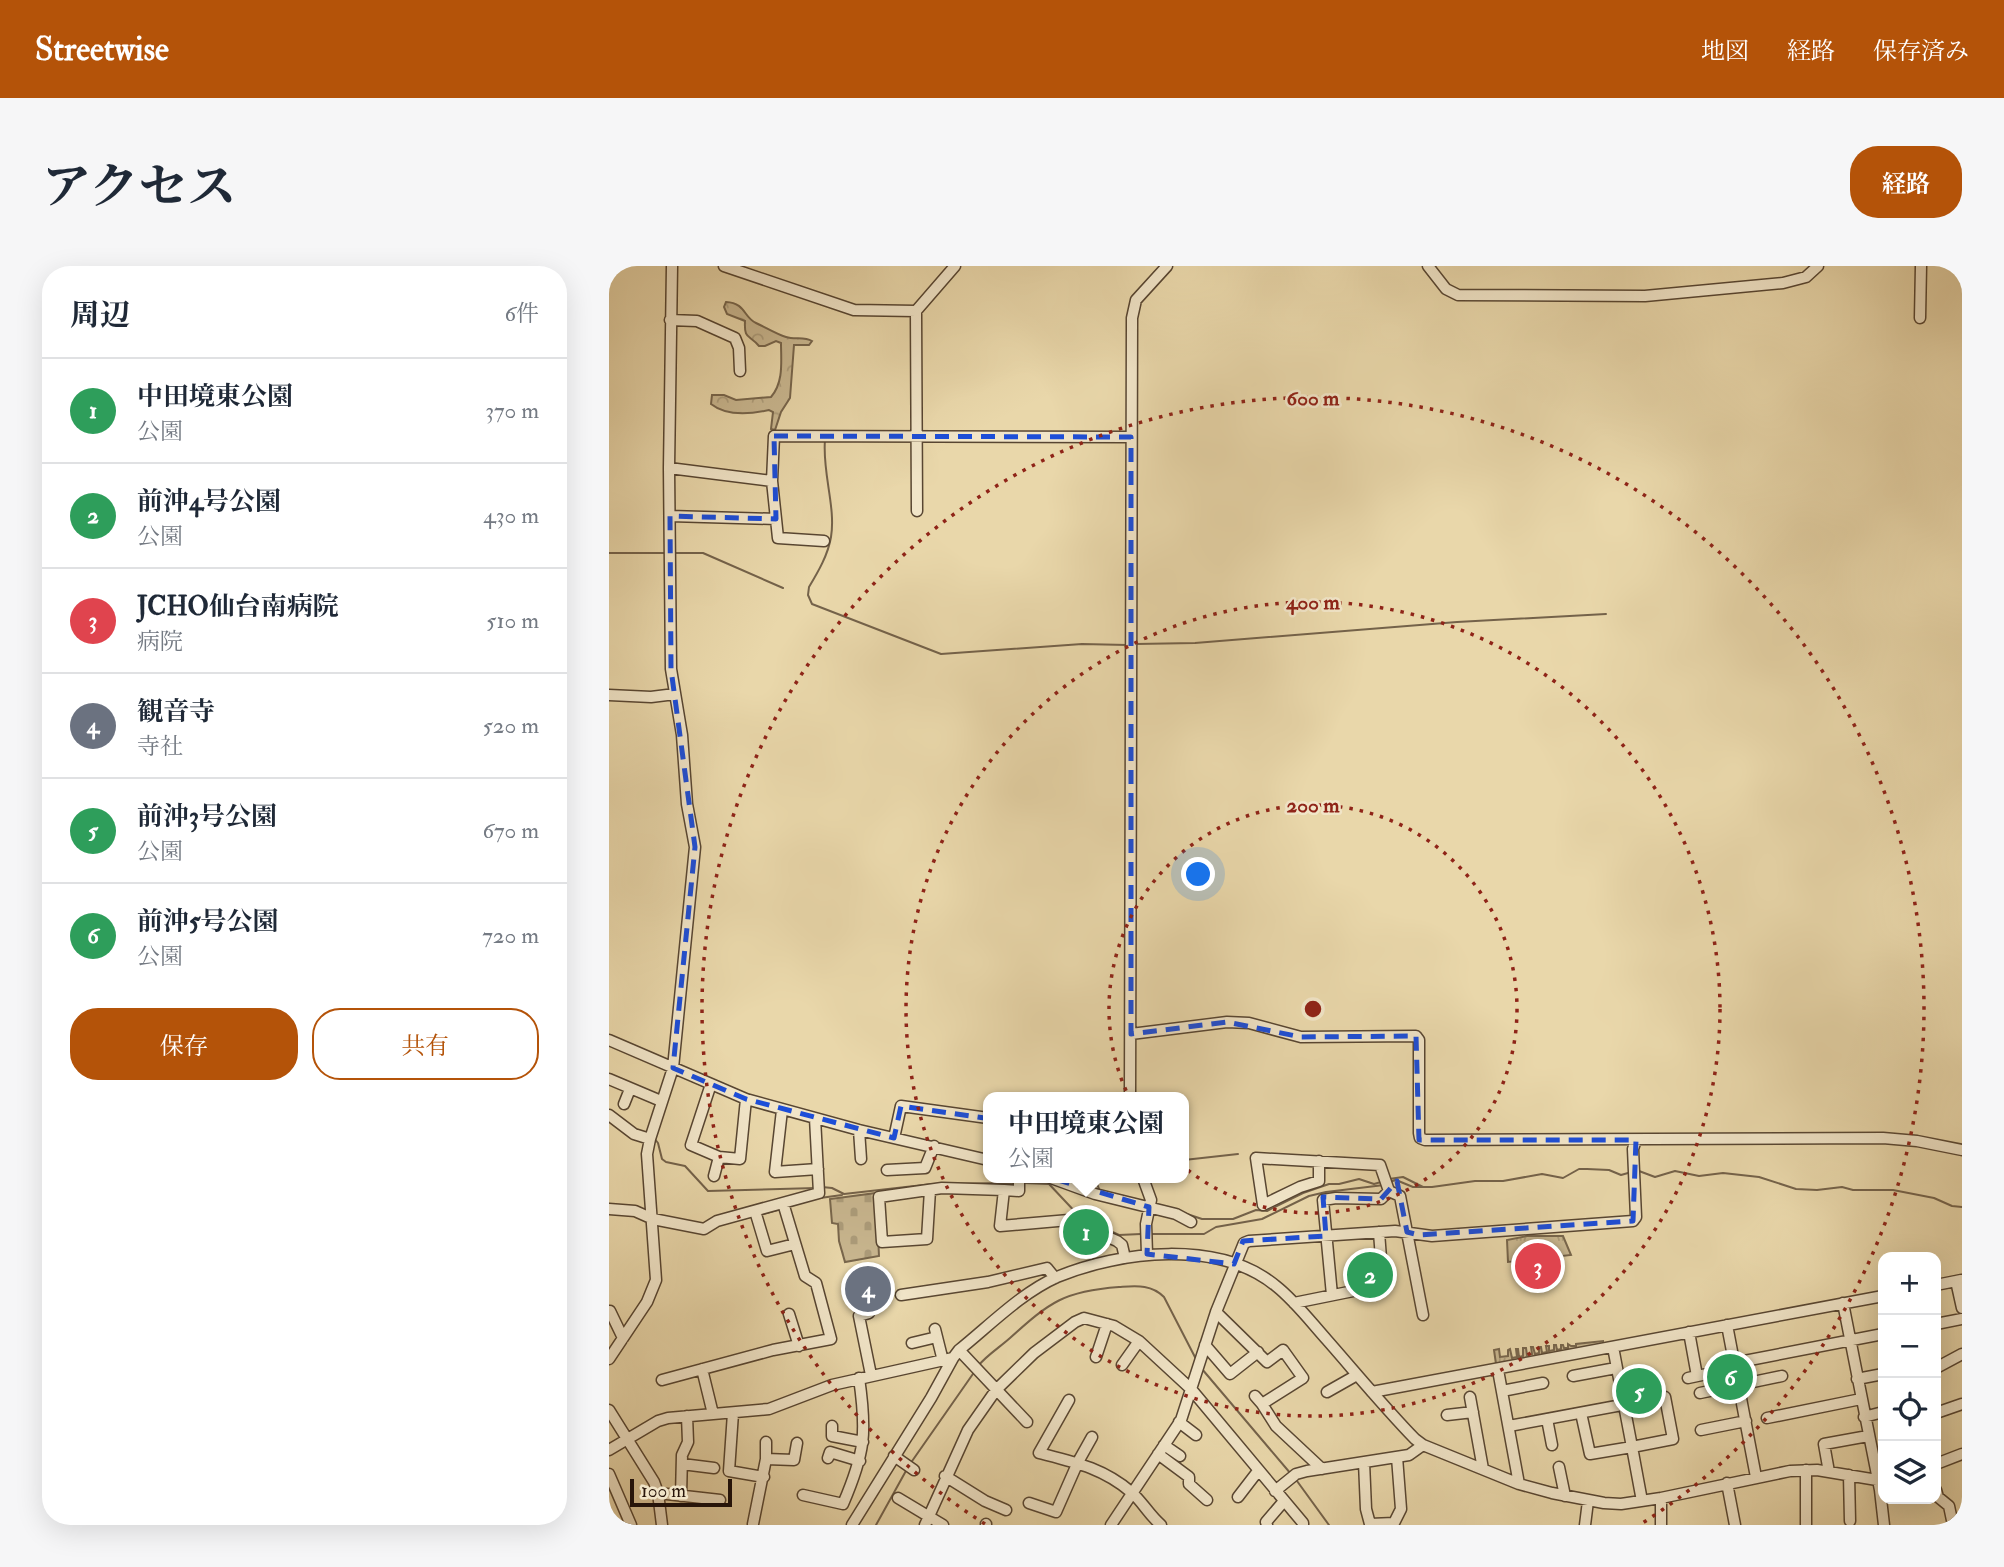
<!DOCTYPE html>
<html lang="ja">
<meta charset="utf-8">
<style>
body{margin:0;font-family:"IM FELL Double Pica","Noto Serif JP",serif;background:#f6f6f7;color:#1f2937}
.controls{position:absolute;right:21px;bottom:21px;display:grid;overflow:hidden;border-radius:14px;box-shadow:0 7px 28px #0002}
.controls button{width:63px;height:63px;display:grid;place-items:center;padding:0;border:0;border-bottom:2px solid #e0e1e3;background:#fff;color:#1f2937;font:35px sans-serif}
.scale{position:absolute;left:21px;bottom:18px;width:102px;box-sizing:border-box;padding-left:7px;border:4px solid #28150a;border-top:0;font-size:19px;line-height:24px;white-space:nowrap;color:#28150a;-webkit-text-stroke:5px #f1e5c8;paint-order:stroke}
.you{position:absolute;left:590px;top:609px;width:24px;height:24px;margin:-18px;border:5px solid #fff;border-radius:50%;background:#1a73e8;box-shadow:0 0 0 10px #1a73e833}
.badge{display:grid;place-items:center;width:46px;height:46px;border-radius:50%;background:#b45309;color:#fff;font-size:23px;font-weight:700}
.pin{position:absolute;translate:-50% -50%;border:4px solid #fff;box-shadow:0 2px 7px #0006}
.popup{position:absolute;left:374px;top:826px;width:206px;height:91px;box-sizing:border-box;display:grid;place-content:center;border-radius:14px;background:#fff;filter:drop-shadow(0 2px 5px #0005);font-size:23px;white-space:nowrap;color:#747a83}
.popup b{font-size:26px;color:#1f2937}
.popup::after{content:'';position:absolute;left:50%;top:100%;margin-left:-14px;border:14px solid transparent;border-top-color:#fff}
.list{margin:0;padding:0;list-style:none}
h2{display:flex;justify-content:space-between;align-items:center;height:91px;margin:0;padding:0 28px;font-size:30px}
h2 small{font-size:23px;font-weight:400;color:#747a83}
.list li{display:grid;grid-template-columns:46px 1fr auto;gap:21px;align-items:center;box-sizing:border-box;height:105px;padding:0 28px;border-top:2px solid #e0e1e3}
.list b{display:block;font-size:26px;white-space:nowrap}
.list p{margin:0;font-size:23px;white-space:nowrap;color:#747a83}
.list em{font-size:23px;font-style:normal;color:#747a83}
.actions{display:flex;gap:14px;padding:21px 28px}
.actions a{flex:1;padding:16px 0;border:2px solid #b45309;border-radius:28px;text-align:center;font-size:24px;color:#b45309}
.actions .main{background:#b45309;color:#fff}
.icon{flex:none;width:38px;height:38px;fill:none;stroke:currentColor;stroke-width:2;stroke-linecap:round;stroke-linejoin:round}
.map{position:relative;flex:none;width:1353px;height:1259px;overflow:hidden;border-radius:28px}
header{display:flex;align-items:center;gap:42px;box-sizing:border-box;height:98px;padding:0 35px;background:#b45309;color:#fff}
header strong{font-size:33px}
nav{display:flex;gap:38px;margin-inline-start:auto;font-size:24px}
.intro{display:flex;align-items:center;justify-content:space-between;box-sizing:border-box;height:168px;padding:0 42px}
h1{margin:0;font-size:49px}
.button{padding:18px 32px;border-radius:28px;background:#b45309;color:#fff;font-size:24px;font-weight:700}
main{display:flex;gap:42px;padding:0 42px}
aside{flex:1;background:#fff;border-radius:28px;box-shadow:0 7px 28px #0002}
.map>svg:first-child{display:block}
.grass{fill:url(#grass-tufts);stroke:#78664c;stroke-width:2}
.forest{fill:url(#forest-crowns);stroke:#78664c;stroke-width:2}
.cemetery{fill:url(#cemetery-stones);stroke:#78664c;stroke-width:2}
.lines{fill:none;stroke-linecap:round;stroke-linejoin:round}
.stream{stroke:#74624a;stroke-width:2}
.minor-casing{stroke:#584632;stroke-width:13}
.minor{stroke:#f1e5c8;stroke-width:10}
.marked{fill:none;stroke:#1d4ed8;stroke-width:5;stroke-dasharray:14 9;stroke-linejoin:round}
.ring{fill:none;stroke:#8f2418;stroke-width:3.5;stroke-dasharray:3.5 7}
.centre{fill:#8f2418;stroke:#f1e5c8;stroke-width:3.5}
.ring-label{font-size:21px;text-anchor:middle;font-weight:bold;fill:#8f2418;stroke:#f1e5c8;stroke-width:5;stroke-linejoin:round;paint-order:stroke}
</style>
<header>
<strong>Streetwise</strong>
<nav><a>地図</a><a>経路</a><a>保存済み</a></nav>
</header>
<div class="intro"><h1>アクセス</h1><a class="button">経路</a></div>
<main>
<aside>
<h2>周辺<small>6件</small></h2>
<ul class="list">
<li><span class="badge" style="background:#2e9e5b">1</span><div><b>中田境東公園</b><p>公園</p></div><em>370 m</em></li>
<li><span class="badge" style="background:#2e9e5b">2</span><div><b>前沖4号公園</b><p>公園</p></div><em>430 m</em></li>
<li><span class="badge" style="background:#e0444e">3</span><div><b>JCHO仙台南病院</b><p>病院</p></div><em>510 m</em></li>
<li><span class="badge" style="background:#6b7280">4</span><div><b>観音寺</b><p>寺社</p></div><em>520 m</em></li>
<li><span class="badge" style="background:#2e9e5b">5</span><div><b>前沖3号公園</b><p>公園</p></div><em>670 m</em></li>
<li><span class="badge" style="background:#2e9e5b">6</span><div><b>前沖5号公園</b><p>公園</p></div><em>720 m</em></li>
</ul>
<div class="actions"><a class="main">保存</a><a>共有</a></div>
</aside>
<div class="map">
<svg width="1353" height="1259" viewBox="0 0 1353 1259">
<defs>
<pattern id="grass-tufts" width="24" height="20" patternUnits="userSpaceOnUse" patternTransform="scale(1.75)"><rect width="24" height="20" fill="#c8b68f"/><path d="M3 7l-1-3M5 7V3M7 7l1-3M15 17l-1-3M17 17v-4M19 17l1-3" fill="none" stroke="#ac9c7a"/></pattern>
<pattern id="forest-crowns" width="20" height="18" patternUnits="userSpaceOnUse" patternTransform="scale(1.75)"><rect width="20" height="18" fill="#c8b68f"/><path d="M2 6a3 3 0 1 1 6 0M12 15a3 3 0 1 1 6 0" fill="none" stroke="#ac9c7a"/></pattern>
<pattern id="cemetery-stones" width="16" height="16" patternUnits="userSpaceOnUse" patternTransform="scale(1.75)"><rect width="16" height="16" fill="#c8b68f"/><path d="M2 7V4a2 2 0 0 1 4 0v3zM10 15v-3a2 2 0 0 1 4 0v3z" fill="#ac9c7a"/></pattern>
</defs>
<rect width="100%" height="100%" fill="#e9d7aa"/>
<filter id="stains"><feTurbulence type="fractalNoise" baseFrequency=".00286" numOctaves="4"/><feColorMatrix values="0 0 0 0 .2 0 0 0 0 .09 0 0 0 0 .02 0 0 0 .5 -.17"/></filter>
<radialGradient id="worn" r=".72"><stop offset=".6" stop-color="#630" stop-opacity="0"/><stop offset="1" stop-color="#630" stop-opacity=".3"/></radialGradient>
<!-- grass -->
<path class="grass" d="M918 970H954L962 989 899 996 898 974Z
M994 1075V1078L887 1098 885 1084 890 1083 891 1091 899 1090V1084L901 1083 903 1092 908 1091 907 1083H909L910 1091 914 1090V1082H917L918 1089 923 1088 922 1081H924L926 1088 930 1087V1081H932L933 1087 938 1086 937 1080H940V1085L945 1084V1079H947L948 1084 952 1083V1079H954L955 1082H959V1078L962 1080H967V1078Z"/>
<!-- forest -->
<path class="forest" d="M117 36C137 37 134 51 147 57 156 61 167 68 177 71 186 74 195 70 203 75L200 79H185L181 132 172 146 166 164 162 163 164 146 160 144C142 148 117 150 102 138L103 129H115L127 134 162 131C175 116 172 95 172 77L167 75 156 80H150C140 68 135 74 136 55L118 48 115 41Z"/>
<!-- cemetery -->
<path class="cemetery" d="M267 927 270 990 236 996 230 975 229 958 223 957 221 933Z"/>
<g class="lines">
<!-- stream -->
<path class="stream" d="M216 174C213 206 227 241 222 271 219 289 209 306 200 321L199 329 203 338 332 388 473 378 518 379
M0 287H58
M63 287H94L174 322
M527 378 586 377 848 356 997 348
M45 872 49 877 53 893 57 896 76 900 99 925 207 922
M575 894 629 888
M1030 905 1046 911 1066 905 1090 910 1114 907 1150 911 1187 923 1208 924 1233 921 1244 924H1284L1325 932 1343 940 1353 941
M486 912 490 923
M780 913 794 911 814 921
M780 916 787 914 804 921H823L866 915H894L933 908 954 912 970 903H978L1000 904 1012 909 1019 907
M414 917 440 918 471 951 510 969 532 968
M213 921 223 922 235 928 323 918 405 917
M211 932 233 929
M181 940 205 933
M575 947 593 953H624L647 944 658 945 694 927 720 918H730L750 913 765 918 772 916
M150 949 172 943
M130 954 145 950
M541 968H595L607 961 653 953 700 930 717 926 775 919
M369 1100C378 1089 391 1081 401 1072 441 1036 455 1025 510 1021 527 1020 542 1018 555 1031L588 1095
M593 1103 682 1208
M301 1198 366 1105
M688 1215 720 1259
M267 1259 298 1203"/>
<defs>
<path id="minor" d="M115 0 245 44 307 45
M819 0 837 23 849 29 1036 30 1174 17 1197 11 1209 0
M1311 52 1312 0
M61 54 88 55 126 72 130 82 131 105
M60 202 163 215 165 170 522 171
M163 215 169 272 215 275
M308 245 307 45 346 0
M61 250 167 253
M0 429 42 431 66 428
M522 768 618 756 640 757 692 771 807 770 810 774V867L811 872 816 874 1274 872 1308 875 1353 884
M0 774 137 833 250 864 379 894
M0 813 52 835
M102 818 82 879 110 891 131 893 137 833
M521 831 523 52 527 34 558 0
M15 838 21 823
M173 844 166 906 209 903
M0 849 25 868 41 873 38 888 47 1014 38 1036 0 1093
M250 864 252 893
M285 872 292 840 379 852
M41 873 64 802 86 581 78 538 73 469 62 403 60 202 63 0
M710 895V915L691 921 654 939 647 892 771 899 780 925 791 930 814 1049
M278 904 316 902 325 880
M105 910 110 891
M410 912V925L395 924 391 960 460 954 508 975 513 979 516 992
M442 912 486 928 567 948 582 956
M534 912 542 934 537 958 538 988
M321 924 318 973 273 976 270 931 333 922 395 924
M0 943 26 945 44 953 95 963 108 955 210 927 206 852
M146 945 158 985 186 978
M1347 1015 1353 1042
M1327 1019 1352 1014
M292 1029 379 1016 438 1002 446 1012
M723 1029 714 934 727 932 772 933 780 925
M685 1037 774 1019 770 966
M1234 1037 1271 1224 1275 1259
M1 1045 14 1072
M607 1046 658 1096 674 1084 694 1112 653 1138 667 1160 713 1203
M260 1047 250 1050 262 1109
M180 1048 190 1080
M1327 1058 1353 1053
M1118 1059 1147 1211
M326 1063 334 1095
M1080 1066 1088 1110
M303 1077 328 1071
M596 1079 621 1108 649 1086
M350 1084 418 1156
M487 1091 498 1058
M1125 1097 1274 1068
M513 1099 530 1075
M1327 1102 1353 1088
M93 1103 104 1148
M889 1104 910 1218
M964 1110 1007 1102
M1079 1112 1112 1105
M1248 1113 1274 1108
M53 1114 164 1084 222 1073 207 1017 196 1010 174 937
M893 1125 934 1117
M718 1126 748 1109
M763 1126 1274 1030
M1091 1127 1173 1110
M646 1130 653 1138
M861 1131 874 1203
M460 1134 430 1187C465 1196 494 1202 522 1226 533 1235 540 1249 552 1259
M0 1144 45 1216 49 1227 53 1259
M124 1147 120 1205 155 1211
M972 1147 981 1188 1023 1181 1004 1081
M1327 1147 1353 1138
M838 1149 864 1146
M1255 1151 1274 1146
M1158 1152 1252 1133
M938 1153 943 1179
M570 1156 587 1169
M223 1160V1170L254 1176
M900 1160 1056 1131 1064 1173 1023 1181 1033 1235
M1092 1164 1137 1155
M157 1176V1193
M555 1179 571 1190
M0 1184 49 1155 59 1152 160 1143 223 1119 344 1092 350 1084C380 1060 412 1027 448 1011 511 985 610 973 667 1020 686 1035 701 1055 718 1074 747 1107 775 1141 806 1173L814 1179 910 1218 943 1227 995 1237 1012 1238 1052 1232 1181 1205 1208 1204 1268 1214 1274 1213
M549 1188 580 1211V1218L598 1234
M285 1190 305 1204
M219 1192 221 1186 251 1195
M755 1196 757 1243 761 1258 785 1257 792 1243 788 1191
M73 1198 105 1202
M1327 1198 1353 1188
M950 1201 956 1230
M1220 1206 1215 1178 1259 1170
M0 1208 22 1259
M1240 1209 1241 1255
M336 1210 376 1235 397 1244
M1118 1217 1126 1259
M1327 1224 1329 1231 1340 1240 1344 1259
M666 1225 687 1208 698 1205 800 1189 814 1179
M49 1227 111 1234
M194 1229 234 1238C256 1187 258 1167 250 1112
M72 1230 73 1189 79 1176 78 1150
M629 1231 649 1205
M289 1232 334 1259
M420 1237 447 1246 469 1196 483 1171
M144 1258 157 1193 185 1194 188 1177
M243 1259 322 1132 344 1092
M316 1259 359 1164 387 1124 425 1087 466 1056 475 1052 505 1060 530 1075 582 1123 694 1257V1259
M377 1259V1258
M502 1259 572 1154 607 1046 635 977 640 975 786 965 823 970 1024 955 1027 951 1024 883 1027 874
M658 1259 657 1256 675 1235
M976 1259 979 1235
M1052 1259V1232
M1197 1259V1204"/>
</defs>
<!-- minor casing -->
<use href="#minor" class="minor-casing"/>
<!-- minor -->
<use href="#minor" class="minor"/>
</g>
<!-- marked area -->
<path class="marked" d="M165 170 522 171V768L618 756 692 771 807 770 810 874H1027L1024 955 810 969 798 966 788 915 772 933 714 931 717 970 634 975 625 998 538 988 540 941 412 903 424 859 292 840 285 872 137 833 64 802 86 581 62 403 61 250 167 253Z"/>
<!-- distance rings -->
<g class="ring">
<circle cx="704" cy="743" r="204"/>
<circle cx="704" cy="743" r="407"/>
<path d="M376 1258A611 611 0 1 1 1032 1258"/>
</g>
<circle cx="704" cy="743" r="10" class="centre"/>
<g class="ring-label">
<text x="704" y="139">600 m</text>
<text x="704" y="343">400 m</text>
<text x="704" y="546">200 m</text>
</g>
<rect width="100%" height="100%" filter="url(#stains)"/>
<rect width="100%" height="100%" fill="url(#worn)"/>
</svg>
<div class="controls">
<button>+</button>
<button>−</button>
<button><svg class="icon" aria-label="locate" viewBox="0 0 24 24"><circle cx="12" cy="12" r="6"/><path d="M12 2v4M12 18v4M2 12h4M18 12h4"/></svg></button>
<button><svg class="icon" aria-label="layers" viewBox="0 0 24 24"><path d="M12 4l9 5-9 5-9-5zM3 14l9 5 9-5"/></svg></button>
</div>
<div class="scale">100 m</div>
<div class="you"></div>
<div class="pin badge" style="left:477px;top:966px;background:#2e9e5b">1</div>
<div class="popup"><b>中田境東公園</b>公園</div>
<div class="pin badge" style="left:761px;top:1009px;background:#2e9e5b">2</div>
<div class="pin badge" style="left:929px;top:1000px;background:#e0444e">3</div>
<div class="pin badge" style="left:259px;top:1023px;background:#6b7280">4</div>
<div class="pin badge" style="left:1030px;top:1125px;background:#2e9e5b">5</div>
<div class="pin badge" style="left:1121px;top:1111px;background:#2e9e5b">6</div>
</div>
</main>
